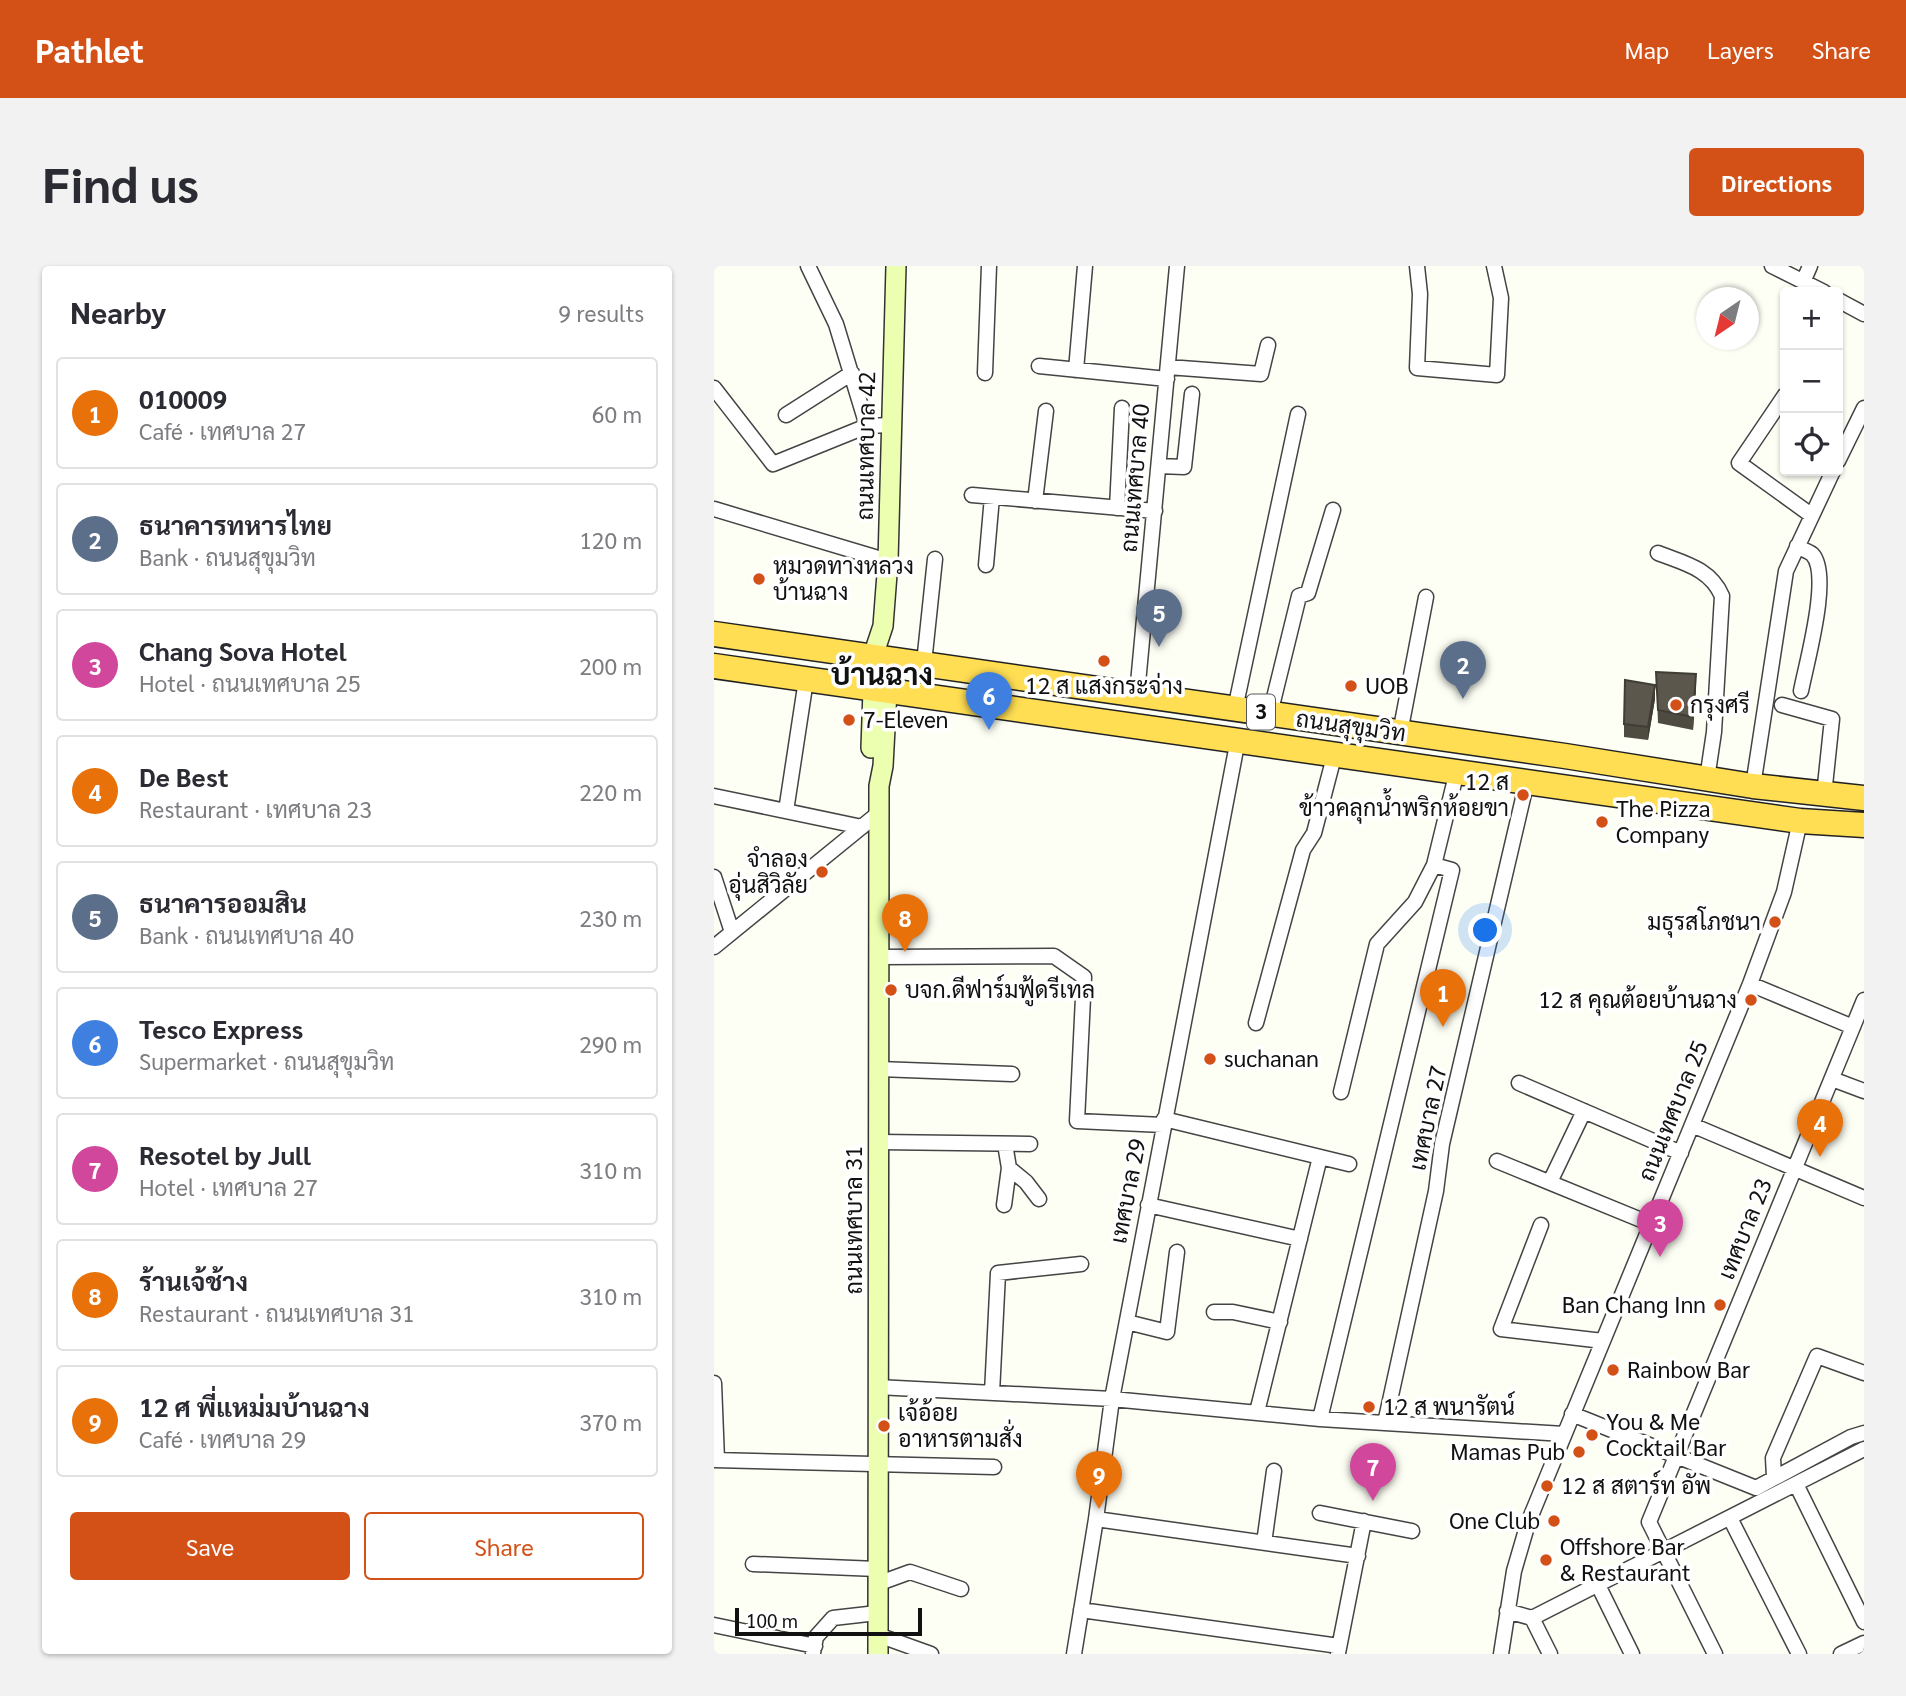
<!DOCTYPE html>
<meta charset="utf-8">
<style>
body{margin:0;font-family:Georgia,Sarabun,serif;background:#f2f2f3;color:#2b2b33}
.controls{position:absolute;right:21px;top:21px;display:grid;overflow:hidden;border-radius:7px;box-shadow:0 2px 5px #0004}
.controls button{width:63px;height:63px;display:grid;place-items:center;padding:0;border:0;border-bottom:2px solid #e1e1e2;background:#fff;color:#2b2b33;font:35px sans-serif}
.compass{position:absolute;left:982px;top:21px;width:63px;height:63px;border-radius:50%;background:#fff;box-shadow:0 2px 5px #0004;rotate:215deg}
.scale{position:absolute;left:21px;bottom:18px;width:187px;box-sizing:border-box;padding-left:7px;border:4px solid #111;border-top:0;font-size:19px;line-height:24px;white-space:nowrap;color:#111;-webkit-text-stroke:5px #fff;paint-order:stroke}
.you{position:absolute;left:772px;top:665px;width:24px;height:24px;margin:-18px;border:5px solid #fff;border-radius:50%;background:#1a73e8;box-shadow:0 0 0 10px #1a73e833}
.badge{display:grid;place-items:center;width:46px;height:46px;border-radius:50%;background:#d35117;color:#fff;font-size:23px;font-weight:700}
.pin{position:absolute;translate:-50% -58px;filter:drop-shadow(0 2px 4px #0008)}
.pin::after{content:'';position:absolute;top:37px;width:24px;height:21px;background:inherit;clip-path:polygon(0 0,100% 0,50% 100%)}
.list{margin:0;padding:0;list-style:none}
h2{display:flex;justify-content:space-between;align-items:center;height:91px;margin:0;padding:0 28px;font-size:30px}
h2 small{font-size:23px;font-weight:400;color:#7c7c81}
.list li{display:grid;grid-template-columns:46px 1fr auto;gap:21px;align-items:center;box-sizing:border-box;height:112px;margin:0 14px 14px;padding:0 14px;border:2px solid #e1e1e2;border-radius:7px}
.list b{display:block;font-size:26px;white-space:nowrap}
.list p{margin:0;font-size:23px;white-space:nowrap;color:#7c7c81}
.list em{font-size:23px;font-style:normal;color:#7c7c81}
.actions{display:flex;gap:14px;padding:21px 28px}
.actions a{flex:1;padding:16px 0;border:2px solid #d35117;border-radius:7px;text-align:center;font-size:24px;color:#d35117}
.actions .main{background:#d35117;color:#fff}
.icon{flex:none;width:38px;height:38px;fill:none;stroke:currentColor;stroke-width:2;stroke-linecap:round;stroke-linejoin:round}
.map{position:relative;flex:none;width:1150px;height:1388px;overflow:hidden;border-radius:7px}
header{display:flex;align-items:center;gap:42px;box-sizing:border-box;height:98px;padding:0 35px;background:#d35117;color:#fff}
header strong{font-size:33px}
nav{display:flex;gap:38px;margin-inline-start:auto;font-size:24px}
.intro{display:flex;align-items:center;justify-content:space-between;box-sizing:border-box;height:168px;padding:0 42px}
h1{margin:0;font-size:49px}
.button{padding:18px 32px;border-radius:7px;background:#d35117;color:#fff;font-size:24px;font-weight:700}
main{display:flex;gap:42px;padding:0 42px}
aside{flex:1;background:#fff;border-radius:7px;box-shadow:0 2px 5px #0004}
.map>svg:first-child{display:block}
.lines{fill:none;stroke-linecap:round;stroke-linejoin:round}
.street-casing{stroke:#444;stroke-width:17}
.secondary-casing{stroke:#333;stroke-width:22}
.highway-casing{stroke:#222;stroke-width:27}
.street{stroke:#fff;stroke-width:14}
.secondary{stroke:#ecffb0;stroke-width:19}
.highway{stroke:#ffde53;stroke-width:24}
.wall{fill:#4e4b41}
.shaded-wall{fill:#403d35}
.building{fill:#5b574c;stroke:#403d35;stroke-width:2}
.poi-dot{fill:#d35117;stroke:#fff;stroke-width:2.5}
.labels{text-anchor:middle;stroke-width:7;stroke-linejoin:round;paint-order:stroke}
.shield{fill:#fff;stroke:#585858;stroke-width:2}
.shield-label{font-size:21px;font-weight:bold;fill:#111}
.street-label{font-size:23px;fill:#111;stroke:#fff}
.poi-label{font-size:23px;fill:#111;stroke:#fff;text-anchor:start}
.district-label{font-size:30px;font-weight:bold;fill:#111;stroke:#fff}
</style>
<header>
<strong>Pathlet</strong>
<nav><a>Map</a><a>Layers</a><a>Share</a></nav>
</header>
<div class="intro"><h1>Find us</h1><a class="button">Directions</a></div>
<main>
<aside>
<h2>Nearby<small>9 results</small></h2>
<ul class="list">
<li><span class="badge" style="background:#e8710a">1</span><div><b>010009</b><p>Café · เทศบาล 27</p></div><em>60 m</em></li>
<li><span class="badge" style="background:#5c6f8a">2</span><div><b>ธนาคารทหารไทย</b><p>Bank · ถนนสุขุมวิท</p></div><em>120 m</em></li>
<li><span class="badge" style="background:#d1479c">3</span><div><b>Chang Sova Hotel</b><p>Hotel · ถนนเทศบาล 25</p></div><em>200 m</em></li>
<li><span class="badge" style="background:#e8710a">4</span><div><b>De Best</b><p>Restaurant · เทศบาล 23</p></div><em>220 m</em></li>
<li><span class="badge" style="background:#5c6f8a">5</span><div><b>ธนาคารออมสิน</b><p>Bank · ถนนเทศบาล 40</p></div><em>230 m</em></li>
<li><span class="badge" style="background:#3f7fe0">6</span><div><b>Tesco Express</b><p>Supermarket · ถนนสุขุมวิท</p></div><em>290 m</em></li>
<li><span class="badge" style="background:#d1479c">7</span><div><b>Resotel by Jull</b><p>Hotel · เทศบาล 27</p></div><em>310 m</em></li>
<li><span class="badge" style="background:#e8710a">8</span><div><b>ร้านเจ้ช้าง</b><p>Restaurant · ถนนเทศบาล 31</p></div><em>310 m</em></li>
<li><span class="badge" style="background:#e8710a">9</span><div><b>12 ศ พี่แหม่มบ้านฉาง</b><p>Café · เทศบาล 29</p></div><em>370 m</em></li>
</ul>
<div class="actions"><a class="main">Save</a><a>Share</a></div>
</aside>
<div class="map">
<svg width="1150" height="1388" viewBox="0 0 1150 1388">
<rect width="100%" height="100%" fill="#fdfff5"/>
<g class="lines">
<defs>
<path id="street" d="M94 0 122 58 153 160
M703 0 706 28 703 102 783 109 787 32 780 0
M1058 0 1110 26
M1089 16 1096 0
M1124 34 1150 48
M325 100 453 113
M454 101 547 108 554 79
M362 104 371 0
M271 107 275 0
M0 122 59 198 153 160 177 159
M1071 129 1025 197 1097 249
M72 149 138 107
M1124 195 1150 142
M445 200 470 201 478 128
M258 229 441 245
M321 235 332 145
M403 242 408 142
M0 243 174 295
M1083 280C1087 283 1094 285 1098 288 1118 308 1092 398 1087 425
M944 287C969 297 996 302 1008 330L1000 466 993 513
M272 299 278 231
M210 397 221 293
M423 428 463 0
M1068 439 1118 453 1110 529
M521 443 584 148
M556 448 585 330 594 327 619 244
M686 467 712 331
M1039 520 1072 305 1119 205
M0 530 148 561
M72 545 92 414
M0 611 18 666
M0 681 166 546
M166 691 340 690 370 711 363 855 449 859
M1036 718 1139 761
M542 757 589 584 600 567 621 487
M165 803 298 808
M1118 813 1150 825
M805 817 967 887
M627 826 663 678 701 636 720 599 743 505
M450 853 635 898
M978 859 1150 932
M165 876 316 878
M291 878 295 902 312 916 325 933
M783 895 937 958
M836 916 870 845
M290 939 295 902
M434 939 586 973
M827 959 787 1063 889 1075
M500 1046H519L566 1056
M413 1056 453 1066 463 986
M0 1117 3 1194
M163 1121 398 1133 606 1153 850 1168
M278 1127 284 1007 367 998
M543 1146 606 891
M858 1148 1042 1222 1137 1171 1150 1167
M606 1153 738 604 720 599
M671 1157 722 925 728 878 813 515
M0 1194 280 1201
M1060 1211 1059 1192 1103 1090 1150 1107
M1082 1218 1150 1356
M606 1247 698 1265
M1016 1252 1085 1388
M382 1253 644 1290
M550 1277 560 1205
M39 1298 163 1303
M163 1318 196 1306 247 1323
M884 1319 918 1388
M367 1344 625 1380
M793 1345 818 1352 1150 1183
M818 1352 836 1388
M0 1359 101 1380
M164 1369 217 1388
M99 1387 102 1371 119 1352 163 1347
M624 1387 650 1255
M360 1388 382 1253 398 1133 524 473
M787 1388 800 1305 814 1257 1036 718 1070 626 1086 555
M1001 1388 935 1256 1150 734
M1127 1388 1150 1377"/>
<path id="secondary" d="M159 390 169 360 174 295 182 0
M157 482 159 424
M164 1388 165 520 169 500 173 425"/>
<path id="highway" d="M0 368 851 490 1039 520 1150 532
M0 400 1086 555 1150 559"/>
</defs>
<!-- street casing -->
<use href="#street" class="street-casing"/>
<!-- secondary casing -->
<use href="#secondary" class="secondary-casing"/>
<!-- highway casing -->
<use href="#highway" class="highway-casing"/>
<!-- street -->
<use href="#street" class="street"/>
<!-- secondary -->
<use href="#secondary" class="secondary"/>
<!-- highway -->
<use href="#highway" class="highway"/>
</g>
<!-- wall -->
<path class="wall" d="M942 406 982 421 979 464 944 457Z
M941 433 934 474 910 471V458Z"/>
<!-- shaded-wall -->
<path class="shaded-wall" d="M982 408V421L979 464V451Z
M941 419V433L934 474V461Z"/>
<!-- building -->
<path class="building" d="M942 406 982 408 979 451 944 444Z
M911 414 941 419 934 461 910 458Z"/>
<!-- markers -->
<g class="poi-dot">
<circle cx="45" cy="313" r="7"/>
<circle cx="390" cy="395" r="7"/>
<circle cx="637" cy="420" r="7"/>
<circle cx="962" cy="439" r="7"/>
<circle cx="135" cy="454" r="7"/>
<circle cx="809" cy="529" r="7"/>
<circle cx="888" cy="556" r="7"/>
<circle cx="108" cy="606" r="7"/>
<circle cx="1061" cy="656" r="7"/>
<circle cx="177" cy="724" r="7"/>
<circle cx="1037" cy="734" r="7"/>
<circle cx="496" cy="793" r="7"/>
<circle cx="1006" cy="1039" r="7"/>
<circle cx="899" cy="1104" r="7"/>
<circle cx="655" cy="1141" r="7"/>
<circle cx="170" cy="1160" r="7"/>
<circle cx="878" cy="1169" r="7"/>
<circle cx="865" cy="1186" r="7"/>
<circle cx="833" cy="1220" r="7"/>
<circle cx="840" cy="1255" r="7"/>
<circle cx="832" cy="1294" r="7"/>
</g>
<g class="labels">
<!-- shield labels -->
<rect class="shield" x="533" y="428.5" width="28" height="35" rx="5"/>
<g class="shield-label">
<text x="547" y="453">3</text>
</g>
<!-- street labels -->
<g class="street-label">
<text transform="translate(152 180) rotate(-89)" y="8">ถนนเทศบาล 42</text>
<text transform="translate(421 212) rotate(-85)" y="8">ถนนเทศบาล 40</text>
<text transform="translate(637 460) rotate(8)" y="8">ถนนสุขุมวิท</text>
<text transform="translate(959 845) rotate(-68)" y="8">ถนนเทศบาล 25</text>
<text transform="translate(714 852) rotate(-78)" y="8">เทศบาล 27</text>
<text transform="translate(414 925) rotate(-79)" y="8">เทศบาล 29</text>
<text transform="translate(140 954) rotate(-90)" y="8">ถนนเทศบาล 31</text>
<text transform="translate(1031 963) rotate(-68)" y="8">เทศบาล 23</text>
</g>
<!-- poi labels -->
<g class="poi-label">
<text x="59" y="308">หมวดทางหลวง<tspan x="59" dy="26">บ้านฉาง</tspan></text>
<text x="390" y="428" text-anchor="middle">12 ส แสงกระจ่าง</text>
<text x="651" y="428">UOB</text>
<text x="976" y="447">กรุงศรี</text>
<text x="149" y="462">7-Eleven</text>
<text x="795" y="524" text-anchor="end">12 ส<tspan x="795" dy="26">ข้าวคลุกน้ำพริกห้อยขา</tspan></text>
<text x="902" y="551">The Pizza<tspan x="902" dy="26">Company</tspan></text>
<text x="94" y="601" text-anchor="end">จำลอง<tspan x="94" dy="26">อุ่นสิวิลัย</tspan></text>
<text x="1047" y="664" text-anchor="end">มธุรสโภชนา</text>
<text x="191" y="732">บจก.ดีฟาร์มฟู้ดรีเทล</text>
<text x="1023" y="742" text-anchor="end">12 ส คุณต้อยบ้านฉาง</text>
<text x="510" y="801">suchanan</text>
<text x="992" y="1047" text-anchor="end">Ban Chang Inn</text>
<text x="913" y="1112">Rainbow Bar</text>
<text x="669" y="1149">12 ส พนารัตน์</text>
<text x="184" y="1155">เจ้อ้อย<tspan x="184" dy="26">อาหารตามสั่ง</tspan></text>
<text x="892" y="1164">You &amp; Me<tspan x="892" dy="26">Cocktail Bar</tspan></text>
<text x="851" y="1194" text-anchor="end">Mamas Pub</text>
<text x="847" y="1228">12 ส สตาร์ท อัพ</text>
<text x="826" y="1263" text-anchor="end">One Club</text>
<text x="846" y="1289">Offshore Bar<tspan x="846" dy="26">&amp; Restaurant</tspan></text>
</g>
<!-- district labels -->
<g class="district-label">
<text x="168" y="419">บ้านฉาง</text>
</g>
</g>
</svg>
<div class="controls">
<button>+</button>
<button>−</button>
<button><svg class="icon" aria-label="locate" viewBox="0 0 24 24"><circle cx="12" cy="12" r="6"/><path d="M12 2v4M12 18v4M2 12h4M18 12h4"/></svg></button>
</div>
<svg class="compass" viewBox="-18 -18 36 36"><path d="M0-13l5 13h-10z" fill="#e53935"/><path d="M0 13l5-13h-10z" fill="#7c7c81"/></svg>
<div class="scale">100 m</div>
<div class="you"></div>
<div class="pin badge" style="left:729px;top:761px;background:#e8710a">1</div>
<div class="pin badge" style="left:749px;top:433px;background:#5c6f8a">2</div>
<div class="pin badge" style="left:946px;top:991px;background:#d1479c">3</div>
<div class="pin badge" style="left:1106px;top:891px;background:#e8710a">4</div>
<div class="pin badge" style="left:445px;top:381px;background:#5c6f8a">5</div>
<div class="pin badge" style="left:275px;top:464px;background:#3f7fe0">6</div>
<div class="pin badge" style="left:659px;top:1235px;background:#d1479c">7</div>
<div class="pin badge" style="left:191px;top:686px;background:#e8710a">8</div>
<div class="pin badge" style="left:385px;top:1243px;background:#e8710a">9</div>
</div>
</main>
